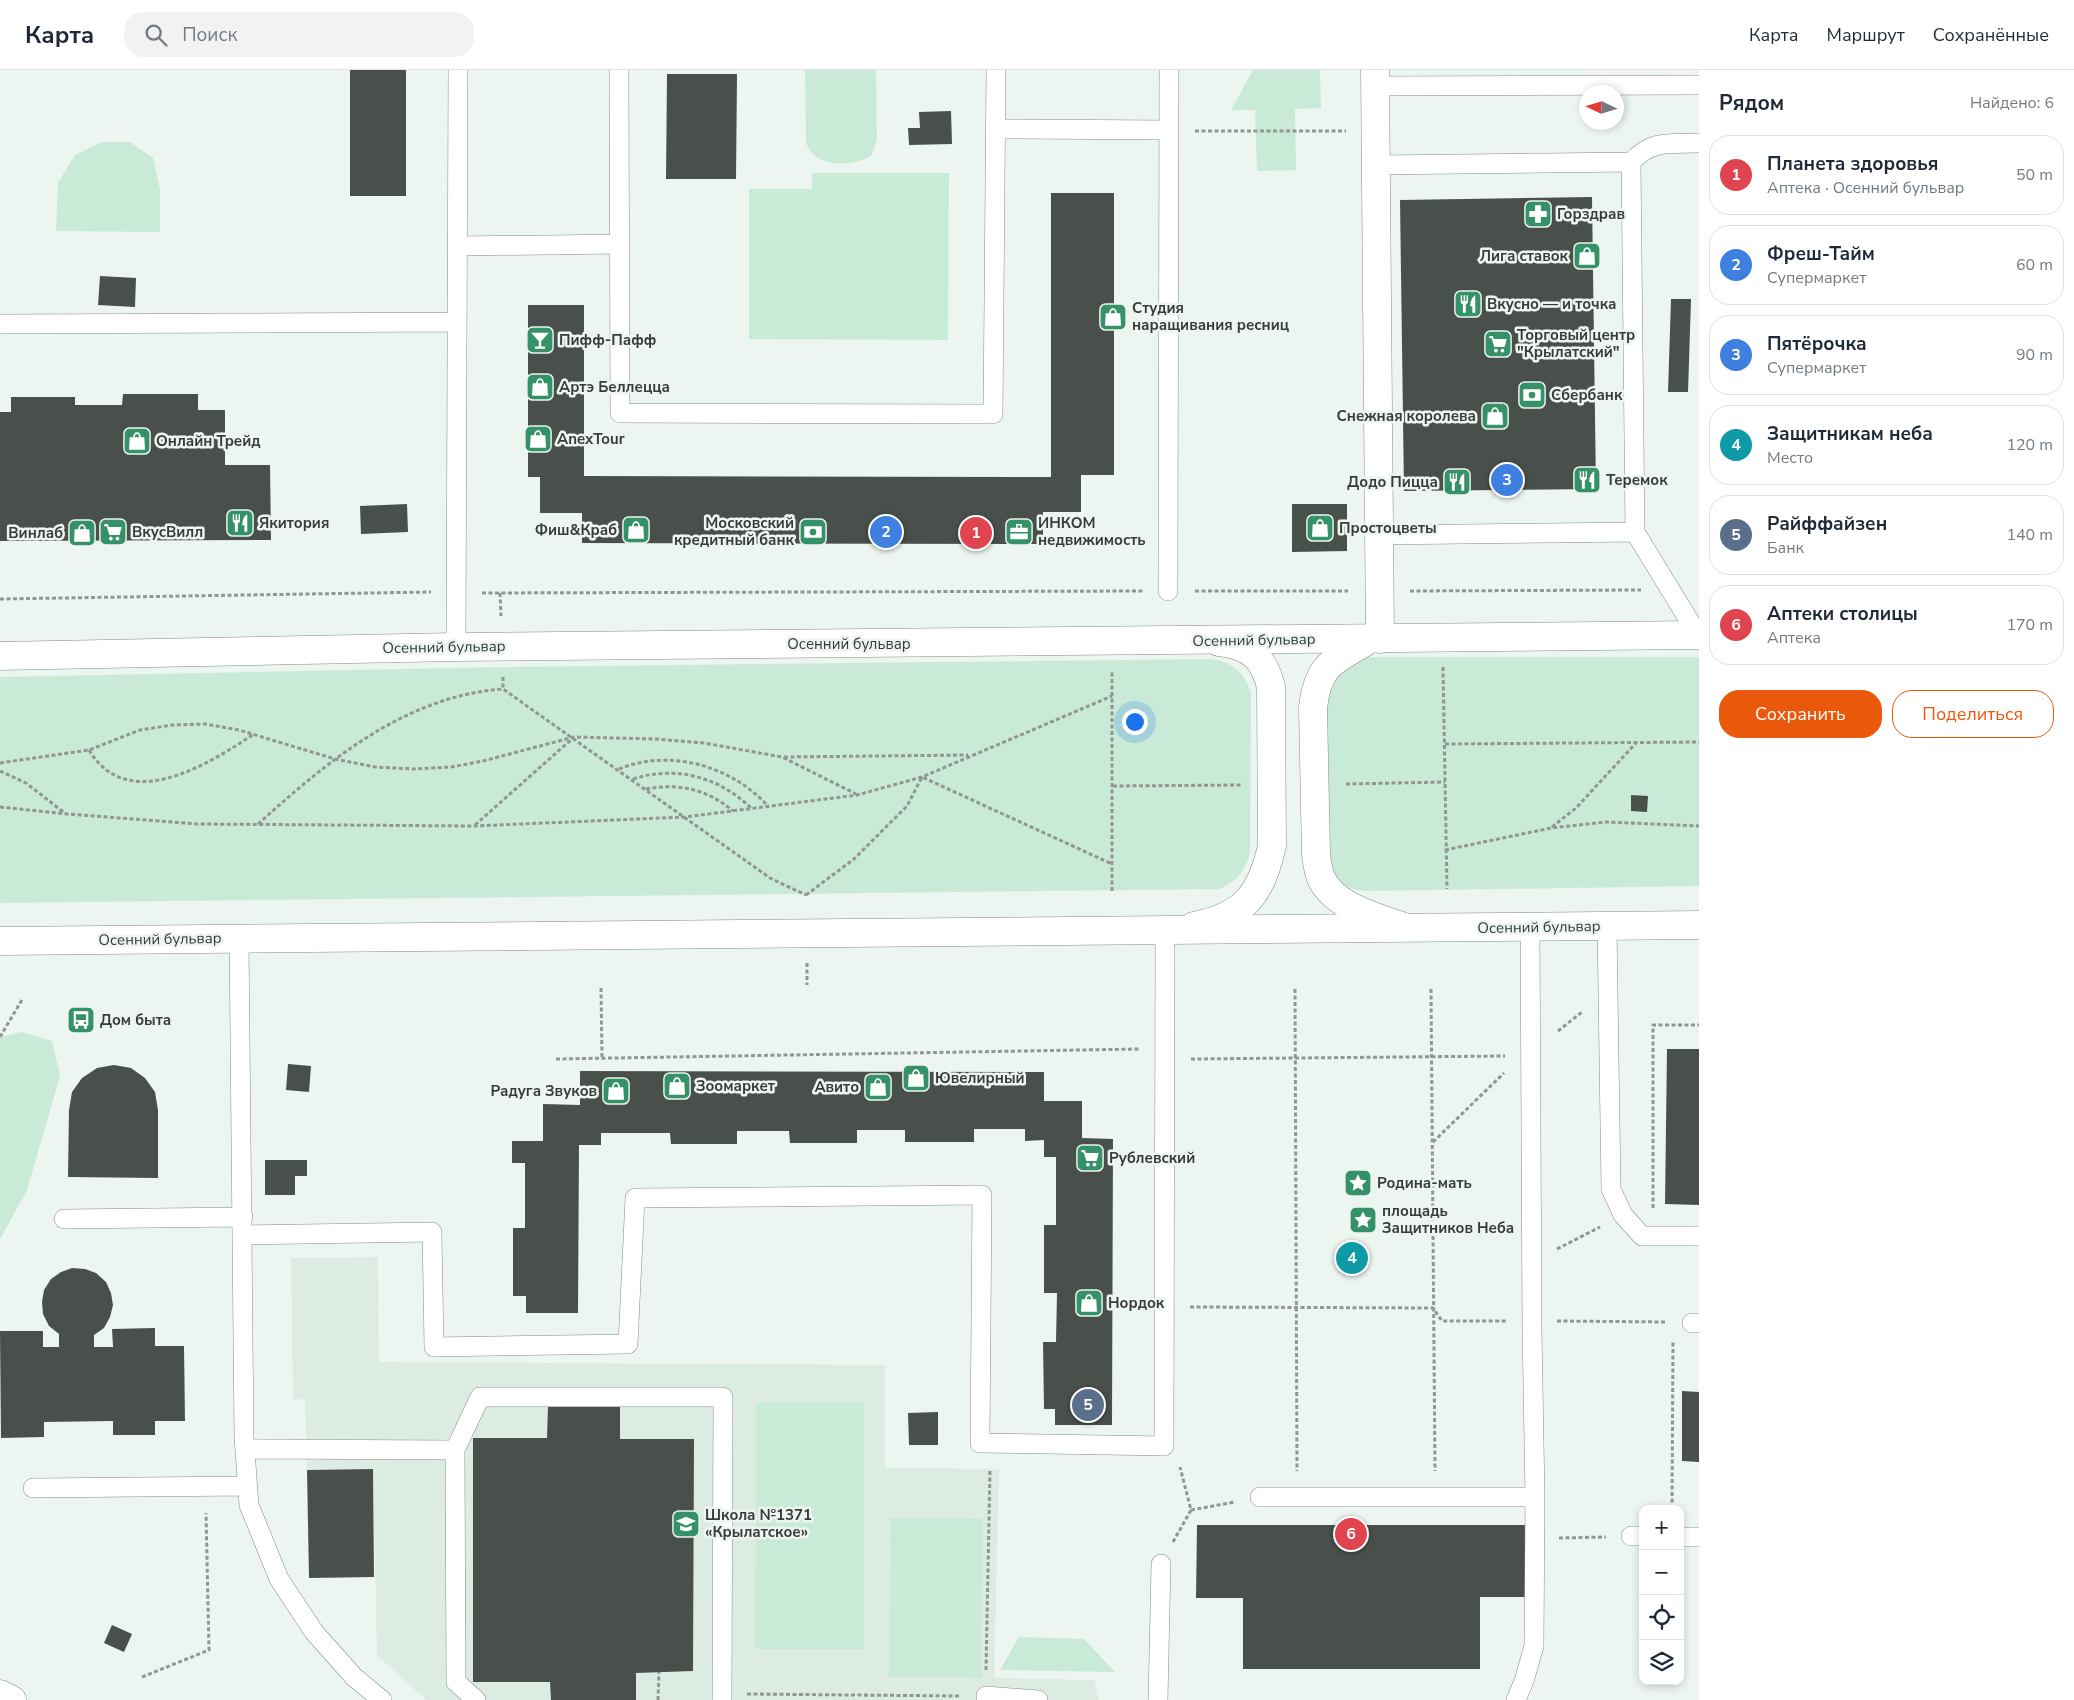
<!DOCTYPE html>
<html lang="ru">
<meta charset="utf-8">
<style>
body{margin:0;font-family:"Nunito Sans",sans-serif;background:#f2f2f3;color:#1f2937}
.controls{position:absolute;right:15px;bottom:15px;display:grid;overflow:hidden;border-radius:10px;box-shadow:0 2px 8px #0003}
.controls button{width:45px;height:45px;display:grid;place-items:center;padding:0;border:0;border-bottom:1px solid #e0e1e3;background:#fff;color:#1f2937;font:25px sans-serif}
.compass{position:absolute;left:1579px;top:15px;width:45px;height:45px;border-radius:50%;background:#fff;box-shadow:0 2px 8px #0003;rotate:274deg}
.you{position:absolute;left:1134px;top:651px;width:18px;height:18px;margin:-12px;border:4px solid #fff;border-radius:50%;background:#1a73e8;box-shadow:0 0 0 8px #1a73e833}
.badge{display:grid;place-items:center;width:32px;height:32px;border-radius:50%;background:#ea580c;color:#fff;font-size:16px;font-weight:700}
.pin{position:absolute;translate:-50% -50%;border:2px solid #fff;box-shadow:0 1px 5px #0006}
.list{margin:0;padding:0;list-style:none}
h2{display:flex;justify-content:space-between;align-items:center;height:65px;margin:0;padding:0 20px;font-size:21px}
h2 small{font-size:16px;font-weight:400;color:#747a83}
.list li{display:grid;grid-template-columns:32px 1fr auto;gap:15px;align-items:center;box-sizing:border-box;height:80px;margin:0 10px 10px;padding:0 10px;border:1px solid #e0e1e3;border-radius:20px}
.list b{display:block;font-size:19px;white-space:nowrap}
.list p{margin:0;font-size:16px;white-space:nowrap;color:#747a83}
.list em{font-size:16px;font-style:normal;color:#747a83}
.actions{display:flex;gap:10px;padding:15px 20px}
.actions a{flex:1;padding:11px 0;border:1px solid #ea580c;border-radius:20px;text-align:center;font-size:18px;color:#ea580c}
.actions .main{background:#ea580c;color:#fff}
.icon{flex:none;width:28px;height:28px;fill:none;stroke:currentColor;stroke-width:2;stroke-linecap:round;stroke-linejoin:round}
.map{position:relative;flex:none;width:1699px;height:1630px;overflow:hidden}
header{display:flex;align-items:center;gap:30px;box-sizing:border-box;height:70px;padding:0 25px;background:#fff;border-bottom:1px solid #e0e1e3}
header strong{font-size:24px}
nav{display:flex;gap:28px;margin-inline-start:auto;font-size:18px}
.search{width:350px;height:45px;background:#f2f2f3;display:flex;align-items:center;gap:12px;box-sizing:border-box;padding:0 18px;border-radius:20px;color:#747a83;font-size:19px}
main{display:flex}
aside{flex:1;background:#fff}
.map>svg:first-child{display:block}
.built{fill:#dcece3}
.green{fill:#c8ead7}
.building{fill:#49504c}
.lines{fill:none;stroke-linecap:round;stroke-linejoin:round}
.lane-casing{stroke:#858c88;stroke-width:20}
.street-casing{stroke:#858c88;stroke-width:29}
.secondary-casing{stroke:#858c88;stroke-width:29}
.path{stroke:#919693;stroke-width:3;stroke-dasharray:4 2.5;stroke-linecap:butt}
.lane{stroke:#fff;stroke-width:19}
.street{stroke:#fff;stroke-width:28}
.secondary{stroke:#fff;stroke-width:28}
.labels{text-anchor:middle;stroke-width:5;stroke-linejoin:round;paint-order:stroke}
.poi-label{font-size:15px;font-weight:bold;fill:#383b39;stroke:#edf5f1;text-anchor:start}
.street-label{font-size:15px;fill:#383b39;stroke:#edf5f1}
</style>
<header>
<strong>Карта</strong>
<div class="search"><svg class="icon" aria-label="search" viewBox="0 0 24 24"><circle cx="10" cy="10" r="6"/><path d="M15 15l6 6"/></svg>Поиск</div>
<nav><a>Карта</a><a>Маршрут</a><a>Сохранённые</a></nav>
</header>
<main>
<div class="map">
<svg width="1699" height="1630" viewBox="0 0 1699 1630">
<rect width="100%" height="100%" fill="#edf5f1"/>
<!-- built -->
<path class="built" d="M378 1187 379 1292 885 1295V1398L999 1399 994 1608 1094 1610 1099 1630H426L377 1585 373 1399 307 1400 305 1329 293 1330 291 1188Z"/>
<!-- green -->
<path class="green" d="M805 0H876L877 70 871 86C851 97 813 98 806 72Z
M1253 0H1320L1321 38 1295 39 1296 100 1257 101 1255 40H1231Z
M102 72H130L153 88 160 119V162L56 161 58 113 75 85Z
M812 103H949L948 270 749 269V119H812Z
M1369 587H1699V816L1367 821C1349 821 1337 812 1331 796L1325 637 1328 616 1355 590Z
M1208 589C1231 591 1246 602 1251 625L1250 783C1245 802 1236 812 1219 819L0 833V607L502 597Z
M22 962 52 971 60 1006 27 1120 0 1169V967Z
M756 1332H864V1579H755Z
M891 1448 983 1449 981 1608 889 1607Z
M1019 1567 1084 1569 1115 1602 1000 1600Z"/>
<!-- building -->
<path class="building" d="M350 0H406V126H350Z
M667 4H737L736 109H666Z
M951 41 952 74 909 75 908 58H920L919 42Z
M1051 123H1114V405H1081V442H1043V474L582 473V443H540V407H528V235H584V406L1051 407Z
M1592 127 1596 419 1404 421 1400 130Z
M100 206 136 208 135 237 98 235Z
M1671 229H1691L1688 322H1668Z
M123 324H198V340H225V395H270L271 470 0 471V342H11V327H75V335H122Z
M407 434 408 462 361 464 360 436Z
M1292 434H1347V481L1292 482Z
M1631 725 1648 726 1647 742 1631 741Z
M1667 979H1699V1135L1665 1134Z
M288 994 311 996 309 1022 286 1020Z
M114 995 131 998 145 1008 155 1022 158 1040V1108L68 1107 69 1040 72 1022 82 1008 97 998Z
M580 1001 1044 1002V1031H1082V1068L1113 1069 1112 1355H1055V1339H1044L1043 1272H1056L1057 1223H1044V1155H1056V1087H1044V1070L1025 1071V1059H974V1072H905V1060H857V1073H790L789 1061H737V1074H671L670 1063H601V1075H579L578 1243H526V1226H513V1158H525V1093H512V1071H543V1034L580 1035Z
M265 1090H307V1106H295V1125H265Z
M72 1198 85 1199 96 1203 106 1212 111 1223 113 1235 110 1247 104 1258 94 1265V1277H113L112 1259 155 1258V1276H184L185 1351H155V1365H113V1351L44 1352V1367L1 1368 0 1261H43V1277H59V1264L49 1256 43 1244 42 1232 44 1220 51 1209 61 1202Z
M1682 1321 1699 1322V1392L1682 1391Z
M548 1336H620V1369H694L693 1601 636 1603V1630H551L550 1612H473V1368H547Z
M938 1342V1375H909L908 1343Z
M373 1399 374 1507 309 1508 307 1400Z
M1197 1455H1525V1527H1480V1599H1243V1528H1196Z
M112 1555 132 1564 124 1582 104 1573Z"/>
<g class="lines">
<defs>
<path id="lane" d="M619 0 620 343 993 344 996 0
M1375 16 1699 15
M997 59 1169 60
M1631 92C1654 69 1669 74 1699 73
M1376 95 1631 92 1635 462 1379 465
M458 176 620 174
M0 254 457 252
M1635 462 1698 565
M1168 521 1169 0
M456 577 458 0
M1607 856 1611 1119 1623 1145 1642 1166H1699
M239 868 244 1367 249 1435 279 1509 314 1562 354 1607 382 1630
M64 1149 243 1147
M243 1165 432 1162 434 1277 628 1274 635 1128 982 1125 980 1373 1164 1376 1165 860
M1692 1253H1699
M245 1379 455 1380 480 1327H723L722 1630
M455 1380 456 1612 476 1630
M33 1418 247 1416
M1260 1427H1535
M1631 1466H1643
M1680 1467H1699
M986 1626 1038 1630
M1158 1630 1161 1494
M1516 1630 1524 1611 1534 1576 1535 1427 1532 1260 1530 857"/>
<path id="street" d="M1375 0 1380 569
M1370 569C1335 591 1318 592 1313 638L1316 785C1317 792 1318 801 1321 808 1334 837 1377 847 1404 857
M1194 856C1244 846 1261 825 1272 776L1271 617C1264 587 1249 575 1219 572"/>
<path id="secondary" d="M0 586 456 577 1699 565
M0 871 1699 855
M0 1624 12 1630"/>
</defs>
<!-- lane casing -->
<use href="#lane" class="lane-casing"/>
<!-- street casing -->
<use href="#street" class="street-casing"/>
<!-- secondary casing -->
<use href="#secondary" class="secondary-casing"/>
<!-- path -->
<path class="path" d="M1195 61H1346
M1195 521H1348
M1410 521 1641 520
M482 523 1143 521
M500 523 501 546
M0 529 431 522
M1443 597 1447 819
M503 607V619L770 808 806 825
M1445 674 1699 672
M89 680C128 745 209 694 254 664
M784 687 968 685
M0 693 89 680 140 660 172 655 205 654 239 660 335 689 375 697 413 699 451 697 483 691 574 667 655 669 704 673 782 687 856 724
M619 699C671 678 731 696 768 736
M0 701 26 713 66 744
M633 709C676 695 719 707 751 738
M1346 714 1445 712
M1113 716 1242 715
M646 719C679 713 707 719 733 741
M0 737 67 744 198 754 474 756 685 747 857 725 922 707 1112 626
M258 754C328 691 405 626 503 619
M475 755 573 668
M1552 757 1576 738 1636 673
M1445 780 1551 758 1606 752 1699 756
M1112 821V602
M806 825 854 789 907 736 922 707 1112 794
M807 893V915
M601 918 602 988
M1295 919 1297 1401
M1431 919 1435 1401
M1558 961 1582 942
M0 967 23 928
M556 989 1139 979
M1191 989 1505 986
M1433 1072 1504 1003
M1653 1138V955H1699
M1557 1179 1600 1157
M1190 1237 1433 1238 1442 1251H1506
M1557 1251 1666 1252
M1672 1439 1673 1272
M1191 1440 1235 1432
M1559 1468 1606 1467
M1173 1472 1191 1440 1180 1397
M986 1600 990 1399
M142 1607 209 1580 206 1443
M747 1624 961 1626
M658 1630 659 1602"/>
<!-- lane -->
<use href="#lane" class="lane"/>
<!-- street -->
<use href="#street" class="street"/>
<!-- secondary -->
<use href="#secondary" class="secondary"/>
</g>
<!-- icons -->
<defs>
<symbol id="pharmacy-square" viewBox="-11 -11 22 22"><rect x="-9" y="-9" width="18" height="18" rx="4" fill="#349168" stroke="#edf5f1"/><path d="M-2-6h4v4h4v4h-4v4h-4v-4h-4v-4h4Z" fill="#fff"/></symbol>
<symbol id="shop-square" viewBox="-11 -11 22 22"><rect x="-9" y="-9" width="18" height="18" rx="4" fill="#349168" stroke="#edf5f1"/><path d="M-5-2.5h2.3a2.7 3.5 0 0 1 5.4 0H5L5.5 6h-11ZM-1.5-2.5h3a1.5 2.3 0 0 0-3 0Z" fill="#fff"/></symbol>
<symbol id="restaurant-square" viewBox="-11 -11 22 22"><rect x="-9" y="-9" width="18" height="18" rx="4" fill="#349168" stroke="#edf5f1"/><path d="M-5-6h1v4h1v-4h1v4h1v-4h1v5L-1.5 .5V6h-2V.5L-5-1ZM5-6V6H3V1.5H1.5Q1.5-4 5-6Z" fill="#fff"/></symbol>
<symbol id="bar-square" viewBox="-11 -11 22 22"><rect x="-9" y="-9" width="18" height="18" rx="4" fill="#349168" stroke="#edf5f1"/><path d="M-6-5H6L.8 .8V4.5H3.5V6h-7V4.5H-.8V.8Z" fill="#fff"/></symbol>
<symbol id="supermarket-square" viewBox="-11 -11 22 22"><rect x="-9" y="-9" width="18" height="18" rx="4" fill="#349168" stroke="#edf5f1"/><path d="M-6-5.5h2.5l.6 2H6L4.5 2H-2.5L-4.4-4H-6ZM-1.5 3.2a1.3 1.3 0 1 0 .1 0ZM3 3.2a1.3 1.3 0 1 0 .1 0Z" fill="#fff"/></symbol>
<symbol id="bank-square" viewBox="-11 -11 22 22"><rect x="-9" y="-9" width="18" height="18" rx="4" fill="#349168" stroke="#edf5f1"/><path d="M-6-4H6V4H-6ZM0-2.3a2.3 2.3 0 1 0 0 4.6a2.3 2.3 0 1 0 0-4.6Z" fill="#fff"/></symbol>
<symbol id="office-square" viewBox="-11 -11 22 22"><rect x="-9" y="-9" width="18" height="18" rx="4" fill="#349168" stroke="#edf5f1"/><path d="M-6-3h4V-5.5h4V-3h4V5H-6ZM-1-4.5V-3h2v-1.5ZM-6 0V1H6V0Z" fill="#fff"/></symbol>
<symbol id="bus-square" viewBox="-11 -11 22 22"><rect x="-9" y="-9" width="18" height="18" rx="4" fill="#349168" stroke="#edf5f1"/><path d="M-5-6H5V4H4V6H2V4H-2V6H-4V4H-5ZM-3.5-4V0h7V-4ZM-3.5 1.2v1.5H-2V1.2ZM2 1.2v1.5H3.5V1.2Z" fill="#fff"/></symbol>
<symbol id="sight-square" viewBox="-11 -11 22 22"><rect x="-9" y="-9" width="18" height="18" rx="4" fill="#349168" stroke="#edf5f1"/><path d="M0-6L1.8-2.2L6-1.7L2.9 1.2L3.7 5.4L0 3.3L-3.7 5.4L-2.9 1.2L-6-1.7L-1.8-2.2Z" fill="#fff"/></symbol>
<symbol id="school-square" viewBox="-11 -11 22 22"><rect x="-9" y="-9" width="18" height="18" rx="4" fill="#349168" stroke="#edf5f1"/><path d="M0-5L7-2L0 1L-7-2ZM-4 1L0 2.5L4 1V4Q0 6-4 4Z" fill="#fff"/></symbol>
</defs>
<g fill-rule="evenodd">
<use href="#pharmacy-square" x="1522" y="128" width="32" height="32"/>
<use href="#shop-square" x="1571" y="170" width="32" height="32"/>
<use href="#restaurant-square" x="1452" y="218" width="32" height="32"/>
<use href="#shop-square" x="1097" y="231" width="32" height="32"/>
<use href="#bar-square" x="524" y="254" width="32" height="32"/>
<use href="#supermarket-square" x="1482" y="258" width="32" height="32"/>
<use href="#shop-square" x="524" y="301" width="32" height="32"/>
<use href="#bank-square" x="1516" y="309" width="32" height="32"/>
<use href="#shop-square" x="1479" y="330" width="32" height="32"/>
<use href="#shop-square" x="522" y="353" width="32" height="32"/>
<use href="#shop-square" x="121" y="355" width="32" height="32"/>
<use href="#restaurant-square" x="1571" y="394" width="32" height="32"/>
<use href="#restaurant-square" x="1441" y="396" width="32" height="32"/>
<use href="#restaurant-square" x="224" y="437" width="32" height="32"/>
<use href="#shop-square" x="1304" y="442" width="32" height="32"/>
<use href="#shop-square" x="620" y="444" width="32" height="32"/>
<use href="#supermarket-square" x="97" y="446" width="32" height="32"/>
<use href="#bank-square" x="797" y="446" width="32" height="32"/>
<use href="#office-square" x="1003" y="446" width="32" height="32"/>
<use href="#shop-square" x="66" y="447" width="32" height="32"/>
<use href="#bus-square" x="65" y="934" width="32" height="32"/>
<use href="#shop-square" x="900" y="992" width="32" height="32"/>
<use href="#shop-square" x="661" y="1000" width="32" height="32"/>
<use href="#shop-square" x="862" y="1001" width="32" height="32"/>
<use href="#shop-square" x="600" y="1005" width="32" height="32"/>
<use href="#supermarket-square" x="1074" y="1072" width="32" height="32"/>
<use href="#sight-square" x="1342" y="1097" width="32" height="32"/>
<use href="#sight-square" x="1347" y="1134" width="32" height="32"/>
<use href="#shop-square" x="1073" y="1217" width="32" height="32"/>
<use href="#school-square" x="670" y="1438" width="32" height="32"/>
</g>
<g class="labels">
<!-- poi labels -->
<g class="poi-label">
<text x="1557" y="149">Горздрав</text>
<text x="1568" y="191" text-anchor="end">Лига ставок</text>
<text x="1487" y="239">Вкусно — и точка</text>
<text x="1132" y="243">Студия<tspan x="1132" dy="17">наращивания ресниц</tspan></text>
<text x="1517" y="270">Торговый центр<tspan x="1517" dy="17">"Крылатский"</tspan></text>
<text x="559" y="275">Пифф-Пафф</text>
<text x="559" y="322">Артэ Беллецца</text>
<text x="1551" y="330">Сбербанк</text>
<text x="1476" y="351" text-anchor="end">Снежная королева</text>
<text x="557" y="374">AnexTour</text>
<text x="156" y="376">Онлайн Трейд</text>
<text x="1606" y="415">Теремок</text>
<text x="1438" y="417" text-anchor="end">Додо Пицца</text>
<text x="259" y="458">Якитория</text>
<text x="794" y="458" text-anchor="end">Московский<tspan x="794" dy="17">кредитный банк</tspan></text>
<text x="1038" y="458">ИНКОМ<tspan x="1038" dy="17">недвижимость</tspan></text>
<text x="1339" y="463">Простоцветы</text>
<text x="617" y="465" text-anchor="end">Фиш&amp;Краб</text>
<text x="132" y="467">ВкусВилл</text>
<text x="63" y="468" text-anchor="end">Винлаб</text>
<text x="100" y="955">Дом быта</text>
<text x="935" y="1013">Ювелирный</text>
<text x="696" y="1021">Зоомаркет</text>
<text x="859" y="1022" text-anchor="end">Авито</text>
<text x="597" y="1026" text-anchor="end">Радуга Звуков</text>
<text x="1109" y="1093">Рублевский</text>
<text x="1377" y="1118">Родина-мать</text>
<text x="1382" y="1146">площадь<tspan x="1382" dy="17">Защитников Неба</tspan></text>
<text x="1108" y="1238">Нордок</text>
<text x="705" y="1450">Школа №1371<tspan x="705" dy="17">«Крылатское»</tspan></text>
</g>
<!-- street labels -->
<g class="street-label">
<text transform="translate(1254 570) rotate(-1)" y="5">Осенний бульвар</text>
<text x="849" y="579">Осенний бульвар</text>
<text transform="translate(444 577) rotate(-1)" y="5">Осенний бульвар</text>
<text transform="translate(1539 857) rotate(-1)" y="5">Осенний бульвар</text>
<text transform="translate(160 869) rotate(-1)" y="5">Осенний бульвар</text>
</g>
</g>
</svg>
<div class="controls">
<button>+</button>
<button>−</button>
<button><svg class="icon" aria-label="locate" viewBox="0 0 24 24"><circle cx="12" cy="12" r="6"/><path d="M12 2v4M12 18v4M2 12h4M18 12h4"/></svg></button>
<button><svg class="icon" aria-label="layers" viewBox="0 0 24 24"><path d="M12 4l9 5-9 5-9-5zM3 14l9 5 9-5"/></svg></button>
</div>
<svg class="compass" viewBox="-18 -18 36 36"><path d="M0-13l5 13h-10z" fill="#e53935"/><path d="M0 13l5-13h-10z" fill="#747a83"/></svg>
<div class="you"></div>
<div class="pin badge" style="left:976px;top:463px;background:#e0444e">1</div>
<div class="pin badge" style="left:886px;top:462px;background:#3f7fe0">2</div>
<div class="pin badge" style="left:1507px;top:410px;background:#3f7fe0">3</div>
<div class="pin badge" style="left:1352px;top:1188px;background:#0f9aa8">4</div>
<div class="pin badge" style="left:1088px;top:1335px;background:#5c6f8a">5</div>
<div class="pin badge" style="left:1351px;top:1464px;background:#e0444e">6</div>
</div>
<aside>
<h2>Рядом<small>Найдено: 6</small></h2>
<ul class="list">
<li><span class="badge" style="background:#e0444e">1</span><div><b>Планета здоровья</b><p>Аптека · Осенний бульвар</p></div><em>50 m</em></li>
<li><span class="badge" style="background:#3f7fe0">2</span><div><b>Фреш-Тайм</b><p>Супермаркет</p></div><em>60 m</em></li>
<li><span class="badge" style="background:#3f7fe0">3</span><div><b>Пятёрочка</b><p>Супермаркет</p></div><em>90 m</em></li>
<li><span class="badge" style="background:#0f9aa8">4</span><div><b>Защитникам неба</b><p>Место</p></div><em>120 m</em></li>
<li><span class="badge" style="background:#5c6f8a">5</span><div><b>Райффайзен</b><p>Банк</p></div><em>140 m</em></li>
<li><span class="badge" style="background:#e0444e">6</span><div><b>Аптеки столицы</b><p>Аптека</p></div><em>170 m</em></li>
</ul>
<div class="actions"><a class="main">Сохранить</a><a>Поделиться</a></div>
</aside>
</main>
